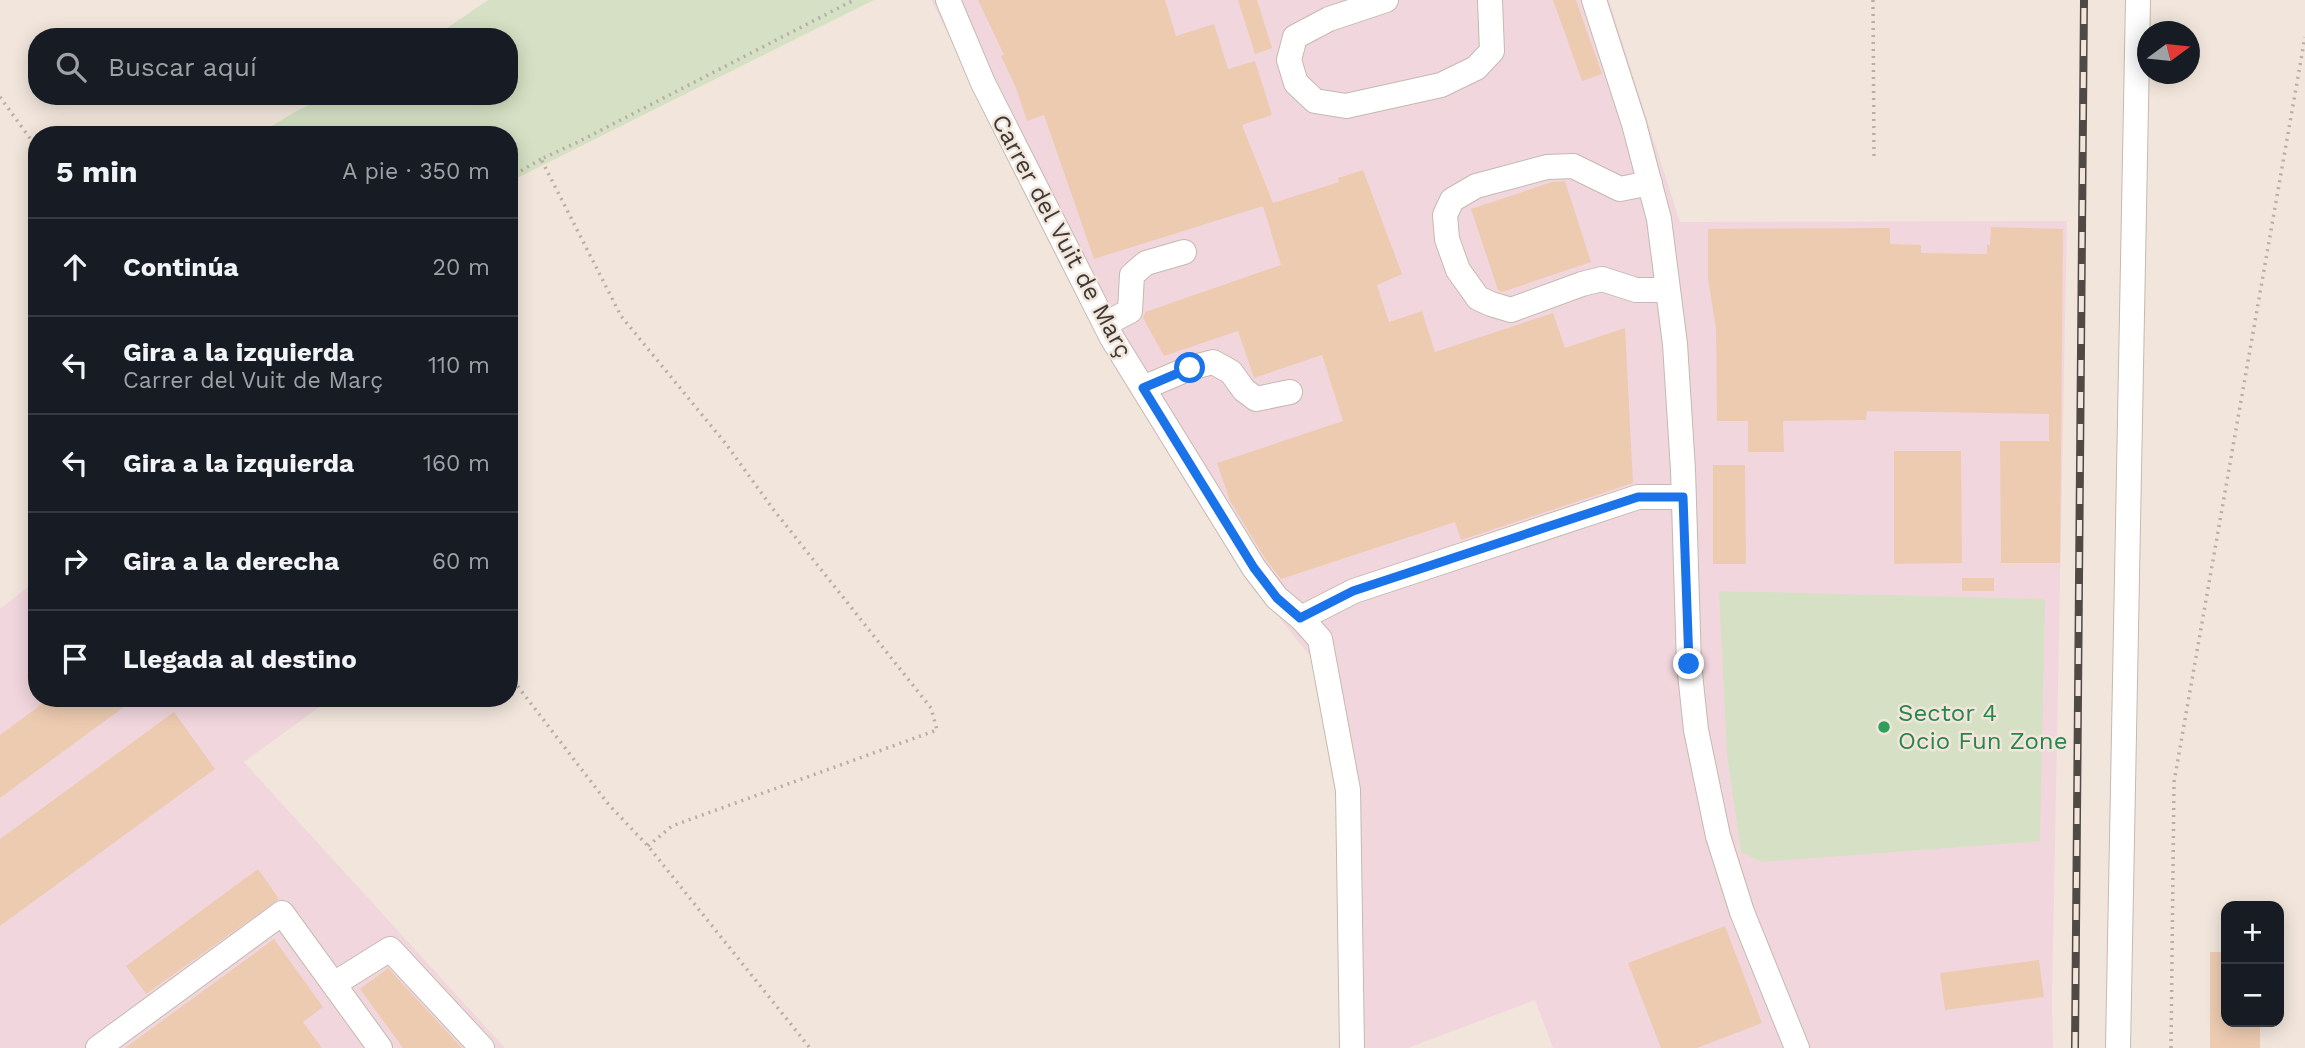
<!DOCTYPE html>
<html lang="es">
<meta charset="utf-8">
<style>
body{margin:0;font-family:"Work Sans",sans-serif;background:#242831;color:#f1f3f6}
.controls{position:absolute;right:21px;bottom:21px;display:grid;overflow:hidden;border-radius:14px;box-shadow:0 4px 18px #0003}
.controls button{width:63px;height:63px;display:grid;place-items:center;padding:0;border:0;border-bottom:2px solid #363941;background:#171b24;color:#f1f3f6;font:35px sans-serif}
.compass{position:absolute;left:2137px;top:21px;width:63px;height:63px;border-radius:50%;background:#171b24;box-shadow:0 4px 18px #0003;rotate:75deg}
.stop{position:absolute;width:21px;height:21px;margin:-16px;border:5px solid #1a73e8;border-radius:50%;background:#fff}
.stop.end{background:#1a73e8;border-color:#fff;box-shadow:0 2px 7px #0008}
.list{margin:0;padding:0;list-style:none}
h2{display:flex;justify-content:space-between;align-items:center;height:91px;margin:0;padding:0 28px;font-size:30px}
h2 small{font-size:23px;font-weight:400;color:#9ea1a6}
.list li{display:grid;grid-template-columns:46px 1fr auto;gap:21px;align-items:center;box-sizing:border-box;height:98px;padding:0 28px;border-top:2px solid #363941}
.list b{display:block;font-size:26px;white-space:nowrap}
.list p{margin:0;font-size:23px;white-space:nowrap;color:#9ea1a6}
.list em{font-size:23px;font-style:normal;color:#9ea1a6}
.icon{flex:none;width:38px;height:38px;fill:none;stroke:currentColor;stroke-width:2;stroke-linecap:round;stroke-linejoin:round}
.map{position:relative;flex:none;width:2305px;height:1048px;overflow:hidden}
.search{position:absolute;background:#171b24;box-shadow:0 4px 18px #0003;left:28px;top:28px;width:490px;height:77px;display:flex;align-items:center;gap:18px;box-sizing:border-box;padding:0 24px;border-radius:28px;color:#9ea1a6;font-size:26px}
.panel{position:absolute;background:#171b24;box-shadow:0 4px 18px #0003;left:28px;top:126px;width:490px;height:581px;border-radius:28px}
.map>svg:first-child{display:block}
.industrial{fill:#f1d7dd}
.green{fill:#d5e0c4}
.building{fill:#edcbb1}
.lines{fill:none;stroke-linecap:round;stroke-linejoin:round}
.minor-casing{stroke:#c5b9b0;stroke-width:26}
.path{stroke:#b7aea6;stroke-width:3.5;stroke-dasharray:2 5;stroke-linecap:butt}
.minor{stroke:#fff;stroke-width:24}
.rail-casing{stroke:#504a46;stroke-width:8}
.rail{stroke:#f2e6dc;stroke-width:5;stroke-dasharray:16;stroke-linecap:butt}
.route{stroke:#1a73e8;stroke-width:9}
.leisure-dot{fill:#2e9e5b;stroke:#f2e6dc;stroke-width:2.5}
.labels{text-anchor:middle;stroke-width:5;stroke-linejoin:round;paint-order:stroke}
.street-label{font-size:24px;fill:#3d3834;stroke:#f2e6dc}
.leisure-label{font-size:24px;fill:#27864d;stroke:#f2e6dc;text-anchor:start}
</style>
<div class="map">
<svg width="2305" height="1048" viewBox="0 0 2305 1048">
<rect width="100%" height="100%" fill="#f2e6dc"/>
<!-- industrial -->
<path class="industrial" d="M931 0H1609L1680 222 2067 221 2052 1001 2053 1048H1553L1535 1000 1408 1048H1342L1339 819 1314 661 1246 577 1096 329Z
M37 580V698H332L244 762 505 1048H0V609Z"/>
<!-- green -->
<path class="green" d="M488 0H874L509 182V135H257L295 112 327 96H509V37H434Z
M1719 591 2045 599 2040 841 1761 862 1741 852 1727 754Z"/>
<!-- building -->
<path class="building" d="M978 0H1165L1176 36 1214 24 1228 69 1255 61 1272 115 1242 125 1273 203 1339 182 1338 178 1363 170 1402 274 1377 285 1389 322 1422 311 1435 352 1553 313 1565 348 1625 328 1633 483 1461 540 1455 522 1281 579 1266 560 1230 501 1217 463 1343 421 1322 355 1254 378 1238 331 1164 356 1143 318 1145 312 1281 265 1263 206 1094 259 1044 115 1027 121 1016 88 1001 56 1004 55Z
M1238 0H1257L1272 48 1255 54Z
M1553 0H1576L1602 74 1582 81Z
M1565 181 1591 262 1502 292 1498 290 1471 209 1552 182Z
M1991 227 2063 229 2060 563H2001L2000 441H2049V414L1867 411 1866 420 1783 421 1784 452H1748V421H1717L1716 329 1708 278V229L1890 228V244L1921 245V253L1987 254V245H1990Z
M1894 451H1961L1962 563 1894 564Z
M1713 465H1745L1746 564H1713Z
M1962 578H1994V591H1962Z
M50 698H136L0 798V735Z
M174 712 215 769 0 926V839Z
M258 869 279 899 146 994 126 966Z
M1725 926 1762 1023 1697 1048H1661L1628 963Z
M274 939 323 1007 303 1022 322 1048H125Z
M2210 952H2226V1022H2260V1048H2210Z
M2039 960 2044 997 1945 1010 1940 973Z
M388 968 462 1048H403L360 989Z"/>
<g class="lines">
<defs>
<path id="minor" d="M948 0 983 83 1112 338 1254 568 1277 598 1301 618 1320 639 1348 790 1352 1048
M1386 0 1329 19 1295 37 1289 60 1296 83 1315 101 1346 106 1441 85 1476 68 1492 51 1490 0
M1594 0 1634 124 1659 219 1675 344 1683 470 1689 664 1696 730 1718 836 1742 912 1797 1048
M1650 183 1620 189 1573 166 1547 167 1476 186 1452 200 1445 215 1447 239 1458 270 1478 298 1491 304 1511 310 1582 284 1602 279 1636 290H1668
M1105 324 1130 311 1132 275 1146 263 1184 252
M1143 388 1190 368 1213 362 1231 372 1244 390 1256 399 1290 392
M1301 618 1354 591 1638 497H1683
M334 984 390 949 482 1048
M98 1048 282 913 380 1048
M2118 1048 2138 0"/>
</defs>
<!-- minor casing -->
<use href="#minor" class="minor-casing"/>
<!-- path -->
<path class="path" d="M1873 0 1874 156
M0 97 37 148
M509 178 541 159
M509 675 609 805 648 846 810 1048
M648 846 672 826 937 730 931 708 773 509 726 444 621 316 541 159 578 142 854 0
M2171 1048 2174 782 2305 37"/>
<!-- minor -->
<use href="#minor" class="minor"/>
<defs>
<path id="rail" d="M2075 1048 2084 0"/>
</defs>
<!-- rail casing -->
<use href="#rail" class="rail-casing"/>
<!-- rail -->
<use href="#rail" class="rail"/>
</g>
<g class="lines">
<!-- route -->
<path class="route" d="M1190 368 1143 388 1254 568 1277 598 1300 618 1353 591 1638 497H1683L1689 664"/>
</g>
<!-- markers -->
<circle class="leisure-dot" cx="1884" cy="727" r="7"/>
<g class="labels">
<!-- street labels -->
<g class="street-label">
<text transform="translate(1062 236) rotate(62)" y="8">Carrer del Vuit de Març</text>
</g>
<!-- leisure labels -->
<g class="leisure-label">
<text x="1898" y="721">Sector 4<tspan x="1898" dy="28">Ocio Fun Zone</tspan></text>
</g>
</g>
</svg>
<div class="controls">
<button>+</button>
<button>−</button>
</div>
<svg class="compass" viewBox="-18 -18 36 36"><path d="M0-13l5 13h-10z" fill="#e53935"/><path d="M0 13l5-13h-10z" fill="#9ea1a6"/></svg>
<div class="stop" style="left:1190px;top:368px"></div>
<div class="stop end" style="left:1689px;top:664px"></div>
<div class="search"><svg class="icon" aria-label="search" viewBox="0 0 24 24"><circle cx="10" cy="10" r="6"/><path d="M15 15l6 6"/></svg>Buscar aquí</div>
<section class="panel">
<h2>5 min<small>A pie · 350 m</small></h2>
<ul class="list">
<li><svg class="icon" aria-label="ahead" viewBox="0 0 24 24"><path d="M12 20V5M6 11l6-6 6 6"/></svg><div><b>Continúa</b></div><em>20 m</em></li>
<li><svg class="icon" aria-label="left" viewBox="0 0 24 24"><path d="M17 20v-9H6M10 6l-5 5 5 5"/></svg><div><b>Gira a la izquierda</b><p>Carrer del Vuit de Març</p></div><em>110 m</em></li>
<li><svg class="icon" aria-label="left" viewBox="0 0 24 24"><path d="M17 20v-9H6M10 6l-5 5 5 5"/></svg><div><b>Gira a la izquierda</b></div><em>160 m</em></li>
<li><svg class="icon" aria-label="right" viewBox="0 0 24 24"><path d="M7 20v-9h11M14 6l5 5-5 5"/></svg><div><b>Gira a la derecha</b></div><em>60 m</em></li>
<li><svg class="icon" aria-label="arrive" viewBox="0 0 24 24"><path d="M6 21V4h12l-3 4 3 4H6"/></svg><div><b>Llegada al destino</b></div></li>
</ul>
</section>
</div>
